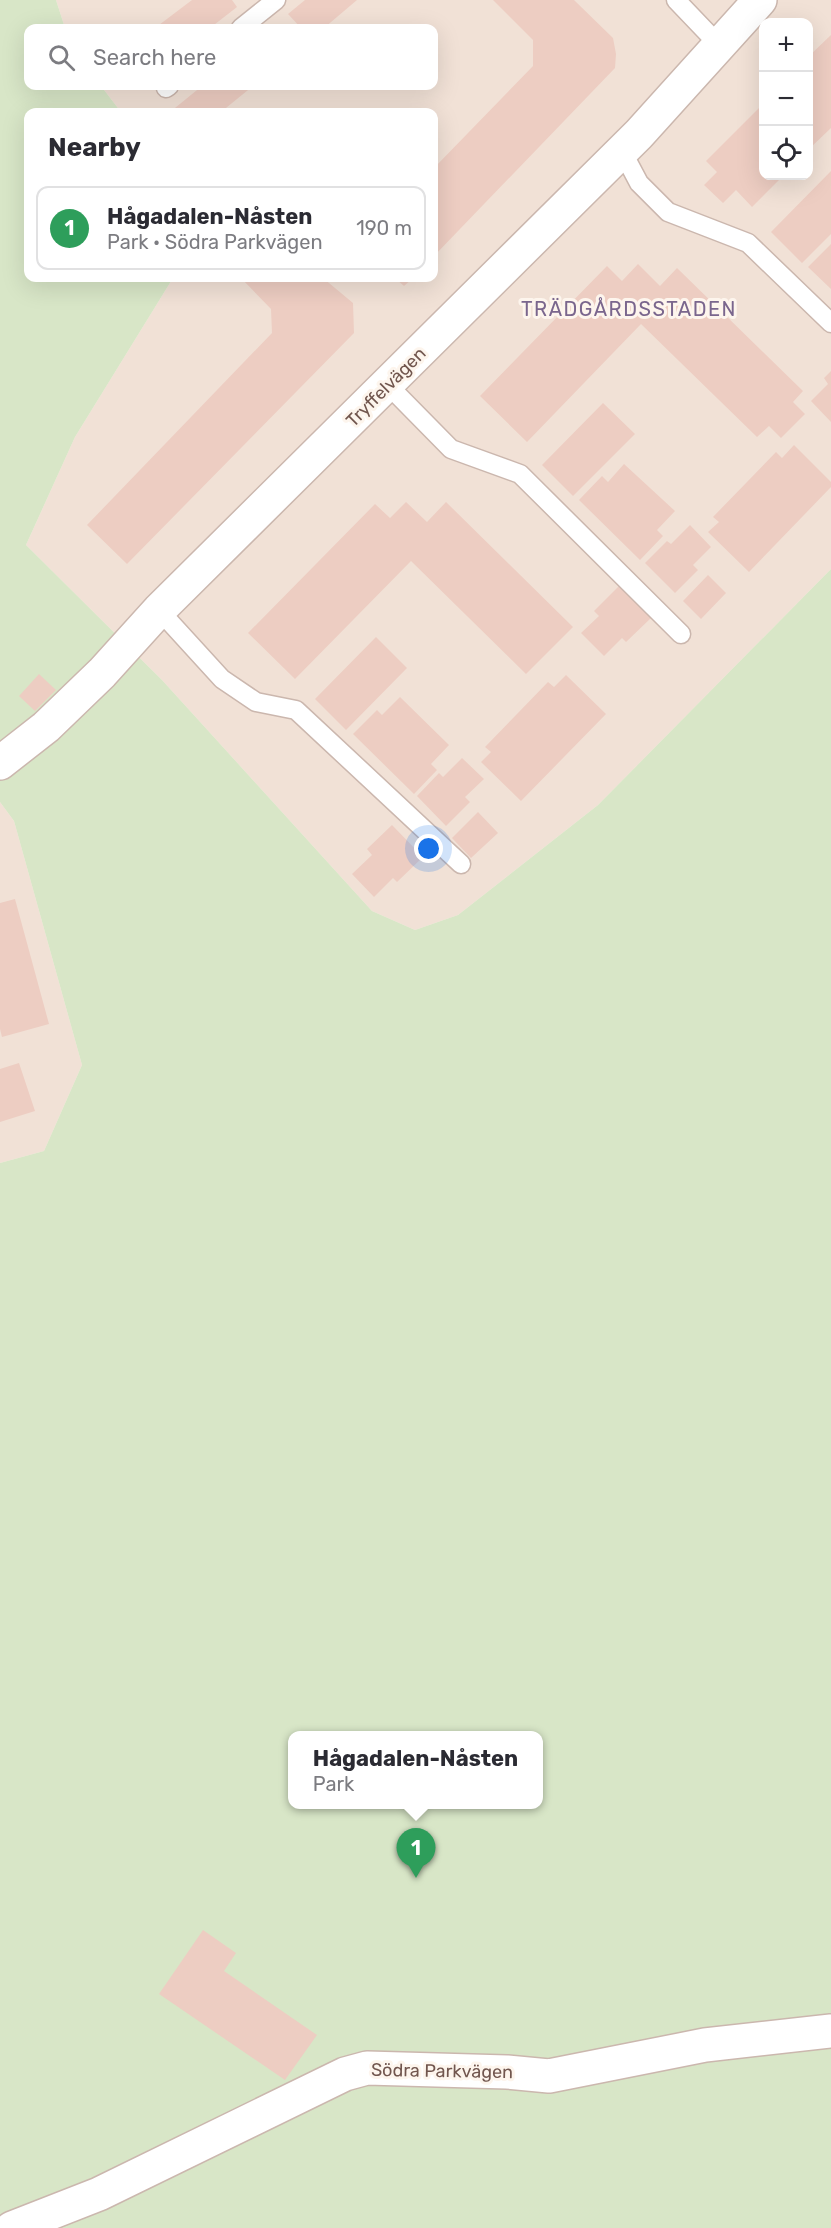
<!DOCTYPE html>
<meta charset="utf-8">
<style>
body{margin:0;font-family:Rubik,sans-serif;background:#f7f7f7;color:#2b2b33}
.controls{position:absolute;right:18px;top:18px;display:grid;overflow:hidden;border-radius:12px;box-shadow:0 6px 24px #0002}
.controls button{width:54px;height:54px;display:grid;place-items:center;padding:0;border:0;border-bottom:2px solid #e1e1e2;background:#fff;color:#2b2b33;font:30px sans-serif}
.you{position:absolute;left:429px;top:849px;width:21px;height:21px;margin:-15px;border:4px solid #fff;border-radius:50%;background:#1a73e8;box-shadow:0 0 0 9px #1a73e833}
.badge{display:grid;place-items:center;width:39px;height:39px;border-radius:50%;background:#db2777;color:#fff;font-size:20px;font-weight:700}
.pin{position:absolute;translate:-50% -50px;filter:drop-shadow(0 2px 3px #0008)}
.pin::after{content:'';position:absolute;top:32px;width:21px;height:18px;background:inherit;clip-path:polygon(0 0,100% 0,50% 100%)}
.popup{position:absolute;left:288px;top:1731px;width:255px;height:78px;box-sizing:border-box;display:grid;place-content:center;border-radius:12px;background:#fff;filter:drop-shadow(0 2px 4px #0005);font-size:20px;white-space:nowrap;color:#7c7c81}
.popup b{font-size:22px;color:#2b2b33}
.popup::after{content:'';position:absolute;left:50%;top:100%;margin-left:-12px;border:12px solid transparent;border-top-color:#fff}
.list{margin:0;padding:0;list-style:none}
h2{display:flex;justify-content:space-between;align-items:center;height:78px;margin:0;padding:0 24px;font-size:26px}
h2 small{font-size:20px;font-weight:400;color:#7c7c81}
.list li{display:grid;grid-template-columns:39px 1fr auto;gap:18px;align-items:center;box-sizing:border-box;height:84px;margin:0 12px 12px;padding:0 12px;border:2px solid #e1e1e2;border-radius:12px}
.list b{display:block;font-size:22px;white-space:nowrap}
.list p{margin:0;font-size:20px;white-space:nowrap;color:#7c7c81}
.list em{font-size:20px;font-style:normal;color:#7c7c81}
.icon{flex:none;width:33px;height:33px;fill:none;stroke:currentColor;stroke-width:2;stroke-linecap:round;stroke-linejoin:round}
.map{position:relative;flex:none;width:831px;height:2228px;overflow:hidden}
.search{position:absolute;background:#fff;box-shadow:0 6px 24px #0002;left:24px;top:24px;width:414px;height:66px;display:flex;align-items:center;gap:15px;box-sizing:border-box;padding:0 21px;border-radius:12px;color:#7c7c81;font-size:22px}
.panel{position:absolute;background:#fff;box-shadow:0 6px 24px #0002;left:24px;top:108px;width:414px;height:174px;border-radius:12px}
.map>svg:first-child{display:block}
.residential{fill:#f1e1d6;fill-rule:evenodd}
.green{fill:#d8e6c7;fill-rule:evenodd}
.building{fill:#edcdc2}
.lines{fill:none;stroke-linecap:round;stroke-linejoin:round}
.lane-casing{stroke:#cbb7ae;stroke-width:21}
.street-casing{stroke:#cbb7ae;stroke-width:36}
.lane{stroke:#fff;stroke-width:18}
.street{stroke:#fff;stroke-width:33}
.labels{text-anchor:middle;stroke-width:6;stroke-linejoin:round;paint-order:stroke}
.street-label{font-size:18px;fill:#71564e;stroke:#fdf5ed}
.neighbourhood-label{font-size:20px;letter-spacing:1.5px;fill:#7a668d;stroke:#fdf5ed}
</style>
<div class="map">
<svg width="831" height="2228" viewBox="0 0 831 2228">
<rect width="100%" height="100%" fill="#faf0e7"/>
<!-- residential -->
<path class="residential" d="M56 0H831V569L598 805 458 915 415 930 372 911 162 680 26 545 75 437 173 278H434V112H121L101 86H434V28H65ZM764 22H808V176H764Z
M0 802 14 821 82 1065 44 1151 0 1163Z"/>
<!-- green -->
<path class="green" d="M0 0H56L65 28H28V86H101L121 112H28V278H173L75 437 26 545 162 680 372 911 415 930 458 915 598 805 831 569V2228H0V1163L44 1151 82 1065 14 821 0 802ZM293 1736H539V1804H293Z"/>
<!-- building -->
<path class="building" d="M192 0H232L237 7 210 28H155Z
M305 0H357L324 28H301L288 14Z
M493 0H574L613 38 616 54 615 68 434 256V168L533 66V40Z
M831 35V128L808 150V57Z
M202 86H253L221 112H170Z
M764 103V176H783L752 207 736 190 723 203 704 185 717 172 706 161Z
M831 171V234L802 263 771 232Z
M831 244V289L808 267Z
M638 264 660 286 677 268 803 391 793 402 805 414 781 438 769 426 757 437 641 324 527 442 480 396 607 266 622 281Z
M241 278H323L353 303 354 333 127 564 87 525 272 333 271 309Z
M395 278H413L404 286Z
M831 371V422L811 401 828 384 824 378Z
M603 403 635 434 573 496 542 465Z
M794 445 831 482V487L749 572 708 532 719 522 713 517 776 452 782 458Z
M624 464 675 511 657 530 663 536 640 560 579 500 602 476 608 482Z
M406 502 427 522 446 502 573 627 526 674 411 561 295 679 248 633 375 504 390 518Z
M690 525 711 547 693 565 698 570 675 593 645 563 667 541 671 544Z
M708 575 726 593 701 619 683 601Z
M619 586 651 618 626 642 622 638 604 656 581 633 599 616 594 611Z
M376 637 407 668 346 730 315 699Z
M39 674 56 690 35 711 19 696Z
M566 675 606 714 521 801 481 762 491 752 485 747 548 682 554 687Z
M400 697 449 745 431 764 437 770 414 794 353 734 377 710 382 715Z
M462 758 484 779 465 797 470 802 446 826 417 796 439 773 443 777Z
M478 812 498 833 471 858 452 838Z
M392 825 423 857 397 882 393 878 374 897 352 874 372 855 367 849Z
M15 899 49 1024 2 1037 0 1029V903Z
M19 1063 35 1111 0 1122V1069Z
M203 1930 236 1953 224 1971 317 2035 285 2080 159 1994Z"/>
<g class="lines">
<defs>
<path id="lane" d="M676 0 719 45
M241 28 276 0
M166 88 169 86
M622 151 639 183 668 212 748 243 831 323
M388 385 451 449 520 474 681 634
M159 610 222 679 256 702 296 710 461 864"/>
<path id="street" d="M0 763 46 727 102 673 159 610 639 134 760 0
M12 2228 99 2194 345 2074 367 2068 507 2072 549 2076 705 2045 831 2031"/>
</defs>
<!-- lane casing -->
<use href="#lane" class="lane-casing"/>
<!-- street casing -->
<use href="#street" class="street-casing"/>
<!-- lane -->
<use href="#lane" class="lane"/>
<!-- street -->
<use href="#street" class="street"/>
</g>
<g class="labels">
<!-- street labels -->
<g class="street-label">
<text transform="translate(386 387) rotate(-45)" y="6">Tryffelvägen</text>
<text transform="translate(442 2071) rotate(1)" y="6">Södra Parkvägen</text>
</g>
<!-- neighbourhood labels -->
<g class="neighbourhood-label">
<text x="629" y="316">TRÄDGÅRDSSTADEN</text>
</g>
</g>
</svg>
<div class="controls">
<button>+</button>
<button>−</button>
<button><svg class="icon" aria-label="locate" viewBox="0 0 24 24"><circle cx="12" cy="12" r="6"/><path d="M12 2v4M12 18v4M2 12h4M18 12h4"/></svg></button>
</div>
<div class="you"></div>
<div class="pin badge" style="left:416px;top:1878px;background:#2e9e5b">1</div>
<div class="popup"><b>Hågadalen-Nåsten</b>Park</div>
<div class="search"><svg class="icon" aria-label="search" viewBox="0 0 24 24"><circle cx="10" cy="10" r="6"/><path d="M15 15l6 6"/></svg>Search here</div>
<section class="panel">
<h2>Nearby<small></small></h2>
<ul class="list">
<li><span class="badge" style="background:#2e9e5b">1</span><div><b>Hågadalen-Nåsten</b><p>Park · Södra Parkvägen</p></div><em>190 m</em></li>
</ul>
</section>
</div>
